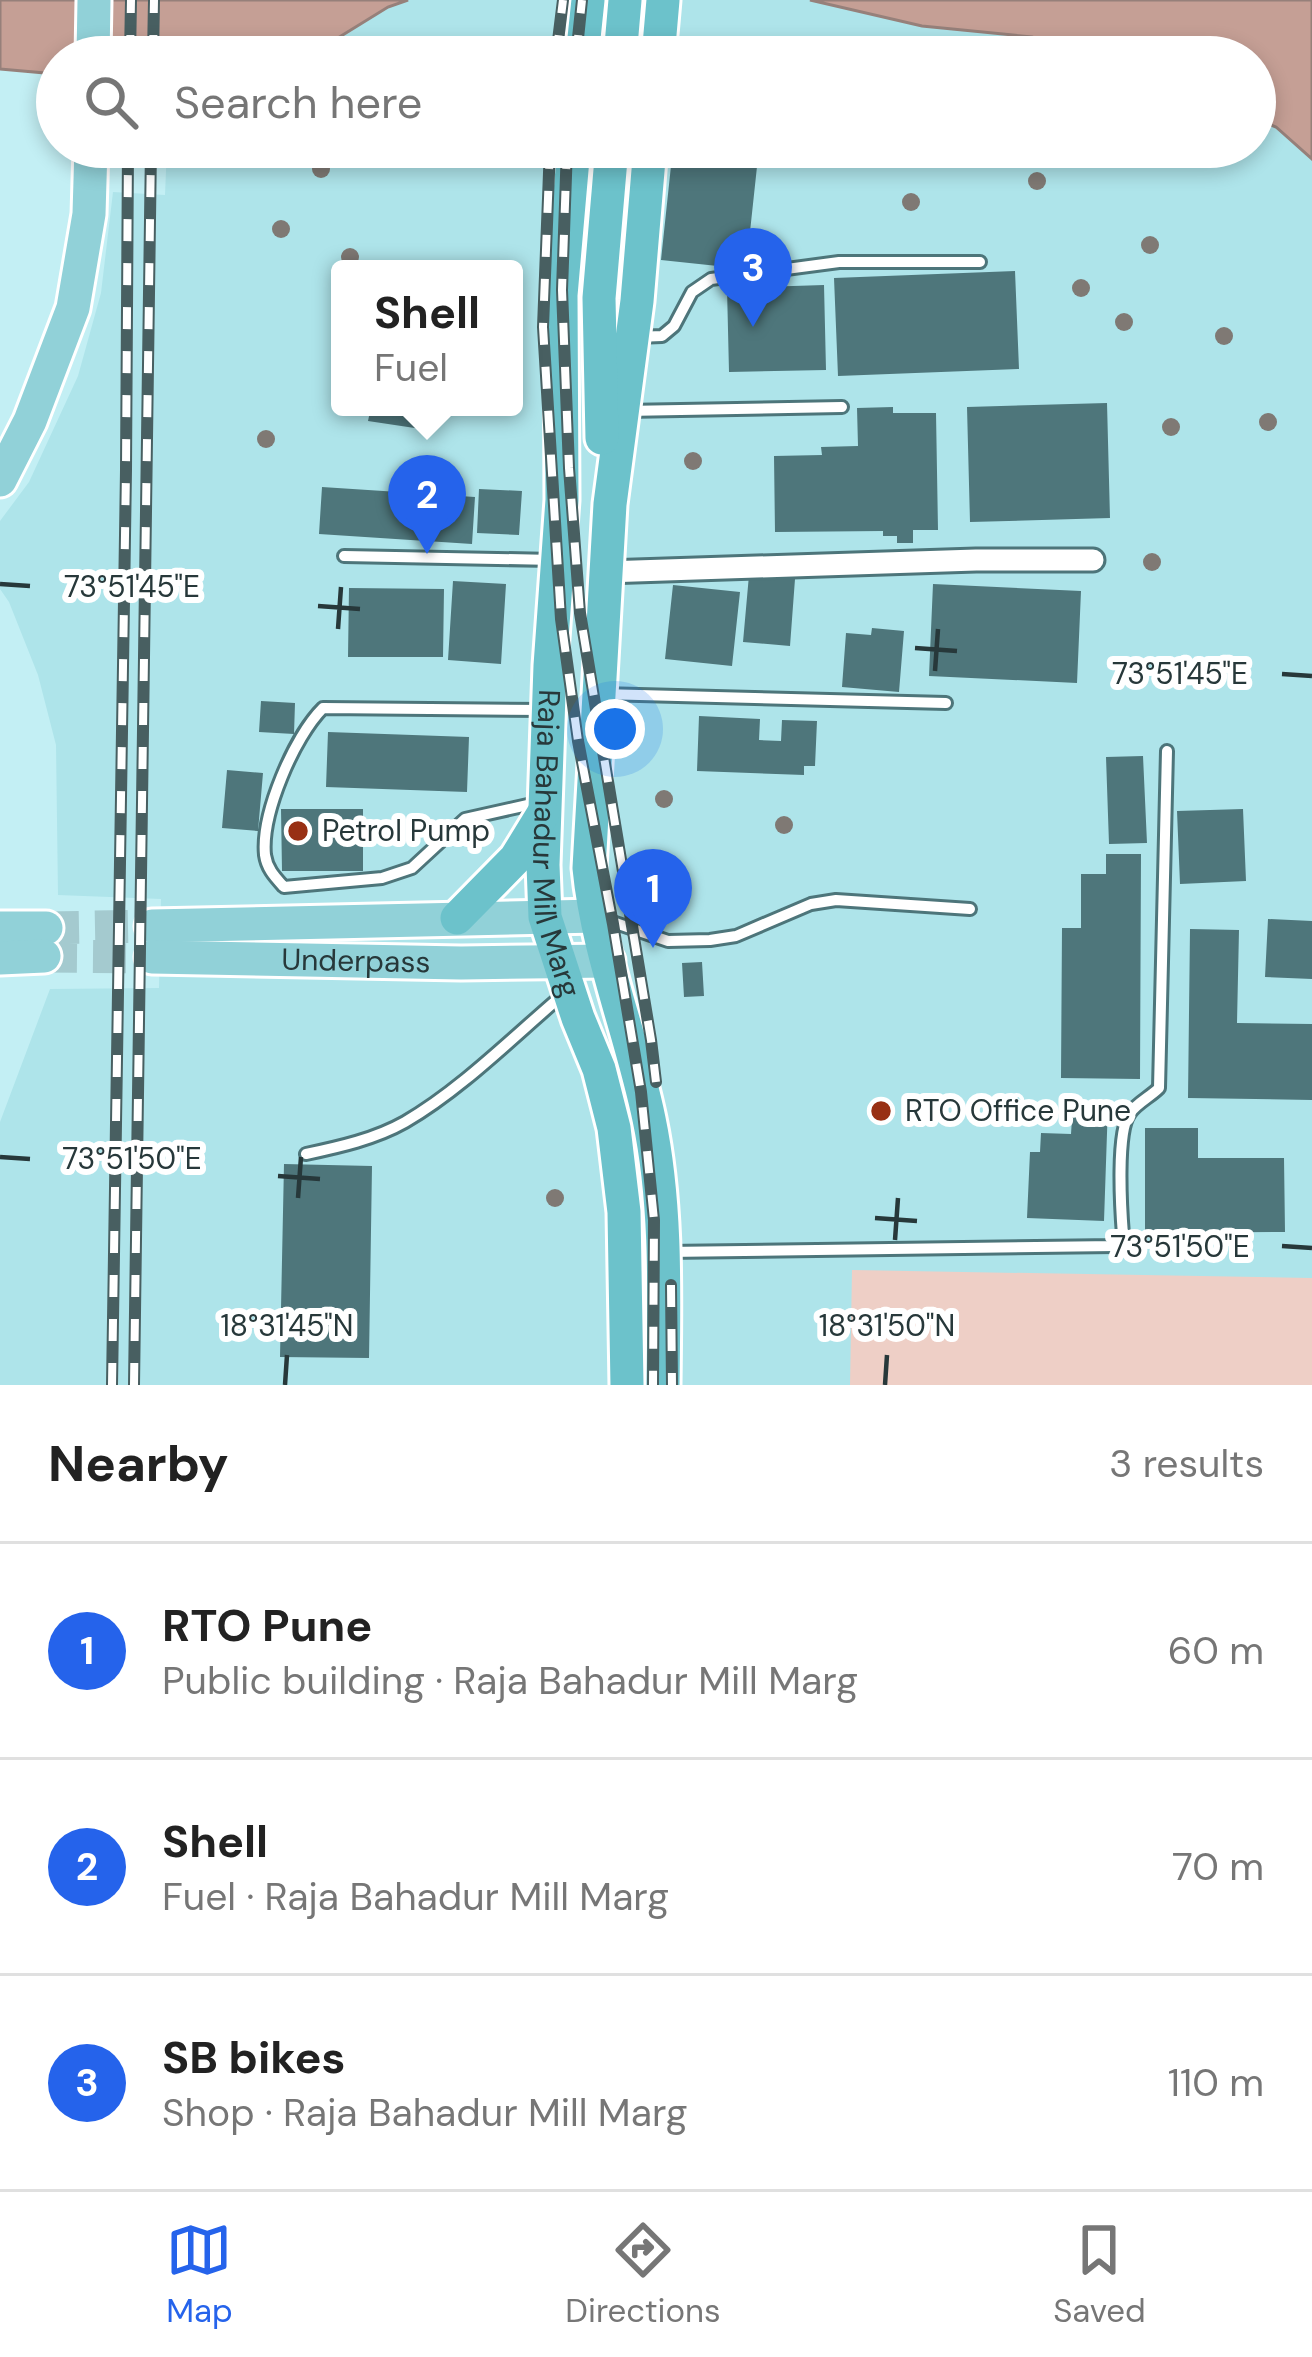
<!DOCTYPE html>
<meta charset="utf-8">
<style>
body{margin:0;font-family:"DM Sans",sans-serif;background:#f2f2f2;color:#222}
.you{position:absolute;left:615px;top:729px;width:42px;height:42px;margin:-30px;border:9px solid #fff;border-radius:50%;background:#1a73e8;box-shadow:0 0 0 18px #1a73e833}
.badge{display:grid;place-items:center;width:78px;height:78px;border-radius:50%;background:#2563eb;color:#fff;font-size:39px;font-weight:700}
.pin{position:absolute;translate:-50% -99px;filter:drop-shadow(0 3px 6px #0008)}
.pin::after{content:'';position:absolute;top:63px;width:42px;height:36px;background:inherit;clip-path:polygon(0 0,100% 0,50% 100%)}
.popup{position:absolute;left:331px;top:260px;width:192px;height:156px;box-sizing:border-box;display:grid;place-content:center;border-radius:12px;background:#fff;filter:drop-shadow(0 3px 9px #0005);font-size:39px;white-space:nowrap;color:#767676}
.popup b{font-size:45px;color:#222}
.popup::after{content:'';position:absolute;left:50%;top:100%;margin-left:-24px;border:24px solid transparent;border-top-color:#fff}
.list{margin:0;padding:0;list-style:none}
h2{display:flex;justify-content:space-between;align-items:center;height:156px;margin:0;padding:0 48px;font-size:51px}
h2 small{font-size:39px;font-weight:400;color:#767676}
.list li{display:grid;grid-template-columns:78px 1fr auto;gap:36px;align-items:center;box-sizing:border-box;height:216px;padding:0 48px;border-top:3px solid #e0e0e0}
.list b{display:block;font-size:45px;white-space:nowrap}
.list p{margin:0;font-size:39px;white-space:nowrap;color:#767676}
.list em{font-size:39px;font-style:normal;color:#767676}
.icon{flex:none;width:66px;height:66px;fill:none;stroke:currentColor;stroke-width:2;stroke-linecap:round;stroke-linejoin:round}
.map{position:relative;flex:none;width:1312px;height:1385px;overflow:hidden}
.search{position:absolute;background:#fff;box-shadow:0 6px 18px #0003;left:36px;right:36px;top:36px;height:132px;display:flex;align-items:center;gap:30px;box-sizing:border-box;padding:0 42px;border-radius:66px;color:#767676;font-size:45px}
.sheet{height:804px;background:#fff}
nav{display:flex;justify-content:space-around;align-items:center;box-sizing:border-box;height:168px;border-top:3px solid #e0e0e0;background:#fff;font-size:33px;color:#767676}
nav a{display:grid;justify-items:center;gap:6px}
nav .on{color:#2563eb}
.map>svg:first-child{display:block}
.built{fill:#aee4ea;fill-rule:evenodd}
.green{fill:#eecfc6}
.water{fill:#c59f95;stroke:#96807a;stroke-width:3}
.building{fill:#4e767b}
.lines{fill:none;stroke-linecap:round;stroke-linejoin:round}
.primary-tunnel{stroke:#a4cacf;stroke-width:33;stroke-dasharray:33 16;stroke-linecap:butt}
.service-casing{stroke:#4d757a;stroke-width:16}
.minor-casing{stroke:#4d757a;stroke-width:27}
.primary-casing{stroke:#fff;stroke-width:39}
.trunk-casing{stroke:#fff;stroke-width:39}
.service{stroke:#fff;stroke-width:10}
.minor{stroke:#fff;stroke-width:21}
.primary{stroke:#91d1d8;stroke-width:33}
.trunk{stroke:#6cc2cb;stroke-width:33}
.rail-casing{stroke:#485f61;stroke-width:12}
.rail{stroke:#fff;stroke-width:8;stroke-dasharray:22;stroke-linecap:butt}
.tree{fill:#7f7974}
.ticks{fill:none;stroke:#27383a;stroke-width:4.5}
.poi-dot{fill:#983014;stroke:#fff;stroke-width:4.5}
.labels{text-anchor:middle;stroke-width:12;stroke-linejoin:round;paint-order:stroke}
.poi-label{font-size:30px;fill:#27383a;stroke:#fff;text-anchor:start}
.street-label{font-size:30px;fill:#27383a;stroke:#fff}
.ticks-label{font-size:30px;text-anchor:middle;fill:#27383a;stroke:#fff;stroke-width:12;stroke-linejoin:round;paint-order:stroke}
</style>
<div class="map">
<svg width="1312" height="1385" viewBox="0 0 1312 1385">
<rect width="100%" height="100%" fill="#c3eff4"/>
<!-- built -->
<path class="built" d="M408 0H810L922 26 1037 39 1087 57H307L388 7Z
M1255 119 1276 127 1312 159V1385H0V1122L50 989 159 988 161 899 58 895 56 745 38 675 9 602 0 589V521L29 482 78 376 101 293 113 192 165 195 167 147H1255ZM340 269H514V407H340Z"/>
<!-- green -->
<path class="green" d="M852 1270 1312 1278V1385H850Z"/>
<!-- water -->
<path class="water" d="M0 0H408L388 7 307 57H57V74L0 69Z
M810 0H1312V159L1276 127 1255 119V57H1087L1032 37 922 26Z"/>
<!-- building -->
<path class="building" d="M673 147 759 148 746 269 661 260Z
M1015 271 1019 369 838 376 834 278Z
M824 285 826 370 729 372 727 288Z
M1107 403 1110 518 970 522 967 407Z
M371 407H432L428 430 368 421Z
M893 407V413H936L938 530H913V543H897V536H883V531L775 532 774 456 822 455 821 447 858 446 857 408Z
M322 487 475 497 472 544 319 534Z
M479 489 522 491 519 535 477 533Z
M749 575 795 579 790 646 743 642Z
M453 581 506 584 501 664 448 660Z
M933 584 1081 591 1077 683 929 676Z
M673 585 740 592 732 666 665 659Z
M349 588 444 589 443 657H348Z
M872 628 904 631 899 692 842 687 846 633 871 635Z
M261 701 295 703 294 734 259 732Z
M699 716 760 719 759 740 781 741 782 720 817 721 815 766H804V775L697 771Z
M328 732 469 737 467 792 326 787Z
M1143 756 1147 843 1109 844 1106 757Z
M227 770 263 773 258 831 222 828Z
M281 809H363V871H282Z
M1243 809 1246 881 1180 884 1177 811Z
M1106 854H1141L1140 1079 1061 1078 1062 928H1081V874H1106Z
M1268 919 1312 921V979L1265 977Z
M1190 929 1239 930 1237 1023 1312 1024V1100L1188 1098Z
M702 962 704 996 684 997 682 963Z
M1073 1103 1108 1104 1104 1221 1027 1218 1030 1152H1040L1041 1133 1071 1134Z
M1145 1128H1198V1158H1284L1285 1232 1145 1233Z
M284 1164 372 1166 369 1358 280 1357Z"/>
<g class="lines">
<!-- primary-tunnel -->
<path class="primary-tunnel" d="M46 928 152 926
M44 956 152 957"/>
<defs>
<path id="service" d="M636 337 662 336 674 326 692 292 711 279 839 262H980
M625 411 842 407
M344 556 554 560
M601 694 946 703
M541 802 465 819 412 868 382 878 284 887C275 877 267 869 265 855 261 814 294 737 323 708L545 710
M604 919 668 941 710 940 736 936 811 904 836 900 970 909
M306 1154C339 1147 375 1139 405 1122 462 1089 515 1035 566 992
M666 1252 1115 1246 1123 1235C1121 1210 1116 1131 1130 1113 1137 1103 1150 1097 1159 1088L1167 751"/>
<path id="minor" d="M605 572 976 560H1093"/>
<g id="primary">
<path d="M93 57 94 0"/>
<path d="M0 480 30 421 73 308 89 214 91 147"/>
<path d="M152 926 596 916"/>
<path d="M0 928H46"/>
<path id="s1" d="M152 957 461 963 608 961"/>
<path d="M0 958 44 956"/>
</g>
<g id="trunk">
<path d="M582 57 588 0"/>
<path d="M620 57 625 0"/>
<path d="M658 57 663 0"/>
<path id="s2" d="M574 147 561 295 562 500 550 666 543 865 545 917 578 1018 599 1069 614 1128 624 1212 627 1385"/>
<path d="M650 147 637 301 610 504 589 868C597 952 632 1036 649 1119 667 1205 664 1297 663 1385"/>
<path d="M602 438 599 298 612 147"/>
<path d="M457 918 516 858 543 814"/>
</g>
</defs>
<!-- service casing -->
<use href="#service" class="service-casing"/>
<!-- minor casing -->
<use href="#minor" class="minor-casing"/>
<!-- primary casing -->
<use href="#primary" class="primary-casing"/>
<!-- trunk casing -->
<use href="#trunk" class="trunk-casing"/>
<!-- service -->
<use href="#service" class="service"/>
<!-- minor -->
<use href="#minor" class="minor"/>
<!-- primary -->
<use href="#primary" class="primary"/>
<!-- trunk -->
<use href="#trunk" class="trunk"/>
<defs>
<path id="rail" d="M130 57 131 0
M153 57 154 0
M556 57 563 0
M576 57 582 0
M550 147 543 327 561 619 578 741 613 924 641 1092 654 1220 653 1385
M567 147 562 290 569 468 580 613 651 1040 656 1082
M671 1285 672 1385
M112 1385 126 470 128 147
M134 1385 151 147"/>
</defs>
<!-- rail casing -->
<use href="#rail" class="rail-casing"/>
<!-- rail -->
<use href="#rail" class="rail"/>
</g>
<!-- trees -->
<g class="tree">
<circle cx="321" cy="169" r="9"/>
<circle cx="1037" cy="181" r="9"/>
<circle cx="911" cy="202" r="9"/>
<circle cx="281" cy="229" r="9"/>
<circle cx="1150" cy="245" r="9"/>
<circle cx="350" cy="257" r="9"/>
<circle cx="1081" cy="288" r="9"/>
<circle cx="1124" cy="322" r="9"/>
<circle cx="1224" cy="336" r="9"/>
<circle cx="1268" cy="422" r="9"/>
<circle cx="1171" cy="427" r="9"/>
<circle cx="266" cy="439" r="9"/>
<circle cx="693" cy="461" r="9"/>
<circle cx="1152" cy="562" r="9"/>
<circle cx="664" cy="799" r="9"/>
<circle cx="784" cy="825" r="9"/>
<circle cx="555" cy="1198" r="9"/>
</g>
<!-- ticks -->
<path class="ticks" d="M0 584 30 586M318 606 360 609M338 629 341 587M915 648 957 651M935 671 938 629M1282 674 1312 676M0 1157 30 1159M278 1176 320 1179M298 1198 301 1157M875 1218 917 1221M895 1240 898 1198M1282 1246 1312 1248M285 1385 287 1355M885 1385 887 1355"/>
<!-- markers -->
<g class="poi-dot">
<circle cx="298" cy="831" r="12"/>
<circle cx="881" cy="1111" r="12"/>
</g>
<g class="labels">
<!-- poi labels -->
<g class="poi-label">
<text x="322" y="841">Petrol Pump</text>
<text x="905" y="1121">RTO Office Pune</text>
</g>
<!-- street labels -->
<g class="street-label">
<text dy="10" stroke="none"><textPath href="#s2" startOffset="699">Raja Bahadur Mill Marg</textPath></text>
<text dy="10" stroke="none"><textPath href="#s1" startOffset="204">Underpass</textPath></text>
</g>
</g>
<g class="ticks-label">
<text x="132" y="597">73°51'45"E</text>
<text x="1180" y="684">73°51'45"E</text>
<text x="132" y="1169">73°51'50"E</text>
<text x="1180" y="1257">73°51'50"E</text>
<text x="287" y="1336">18°31'45"N</text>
<text x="887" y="1336">18°31'50"N</text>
</g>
</svg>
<div class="you"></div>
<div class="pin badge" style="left:653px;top:948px">1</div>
<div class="pin badge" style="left:427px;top:554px">2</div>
<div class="popup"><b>Shell</b>Fuel</div>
<div class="pin badge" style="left:753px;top:327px">3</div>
<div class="search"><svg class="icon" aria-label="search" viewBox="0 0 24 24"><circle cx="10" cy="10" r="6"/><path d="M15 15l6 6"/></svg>Search here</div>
</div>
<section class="sheet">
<h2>Nearby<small>3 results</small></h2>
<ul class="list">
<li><span class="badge">1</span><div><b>RTO Pune</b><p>Public building · Raja Bahadur Mill Marg</p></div><em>60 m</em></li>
<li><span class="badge">2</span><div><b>Shell</b><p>Fuel · Raja Bahadur Mill Marg</p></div><em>70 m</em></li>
<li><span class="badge">3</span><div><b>SB bikes</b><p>Shop · Raja Bahadur Mill Marg</p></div><em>110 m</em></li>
</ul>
</section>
<nav>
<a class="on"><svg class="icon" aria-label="map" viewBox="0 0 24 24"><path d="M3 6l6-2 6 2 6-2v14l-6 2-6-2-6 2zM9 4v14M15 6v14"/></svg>Map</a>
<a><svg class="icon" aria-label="directions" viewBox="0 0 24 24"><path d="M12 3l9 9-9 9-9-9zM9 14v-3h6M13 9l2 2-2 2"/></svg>Directions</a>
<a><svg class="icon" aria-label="saved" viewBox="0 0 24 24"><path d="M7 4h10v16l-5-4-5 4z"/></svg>Saved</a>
</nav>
